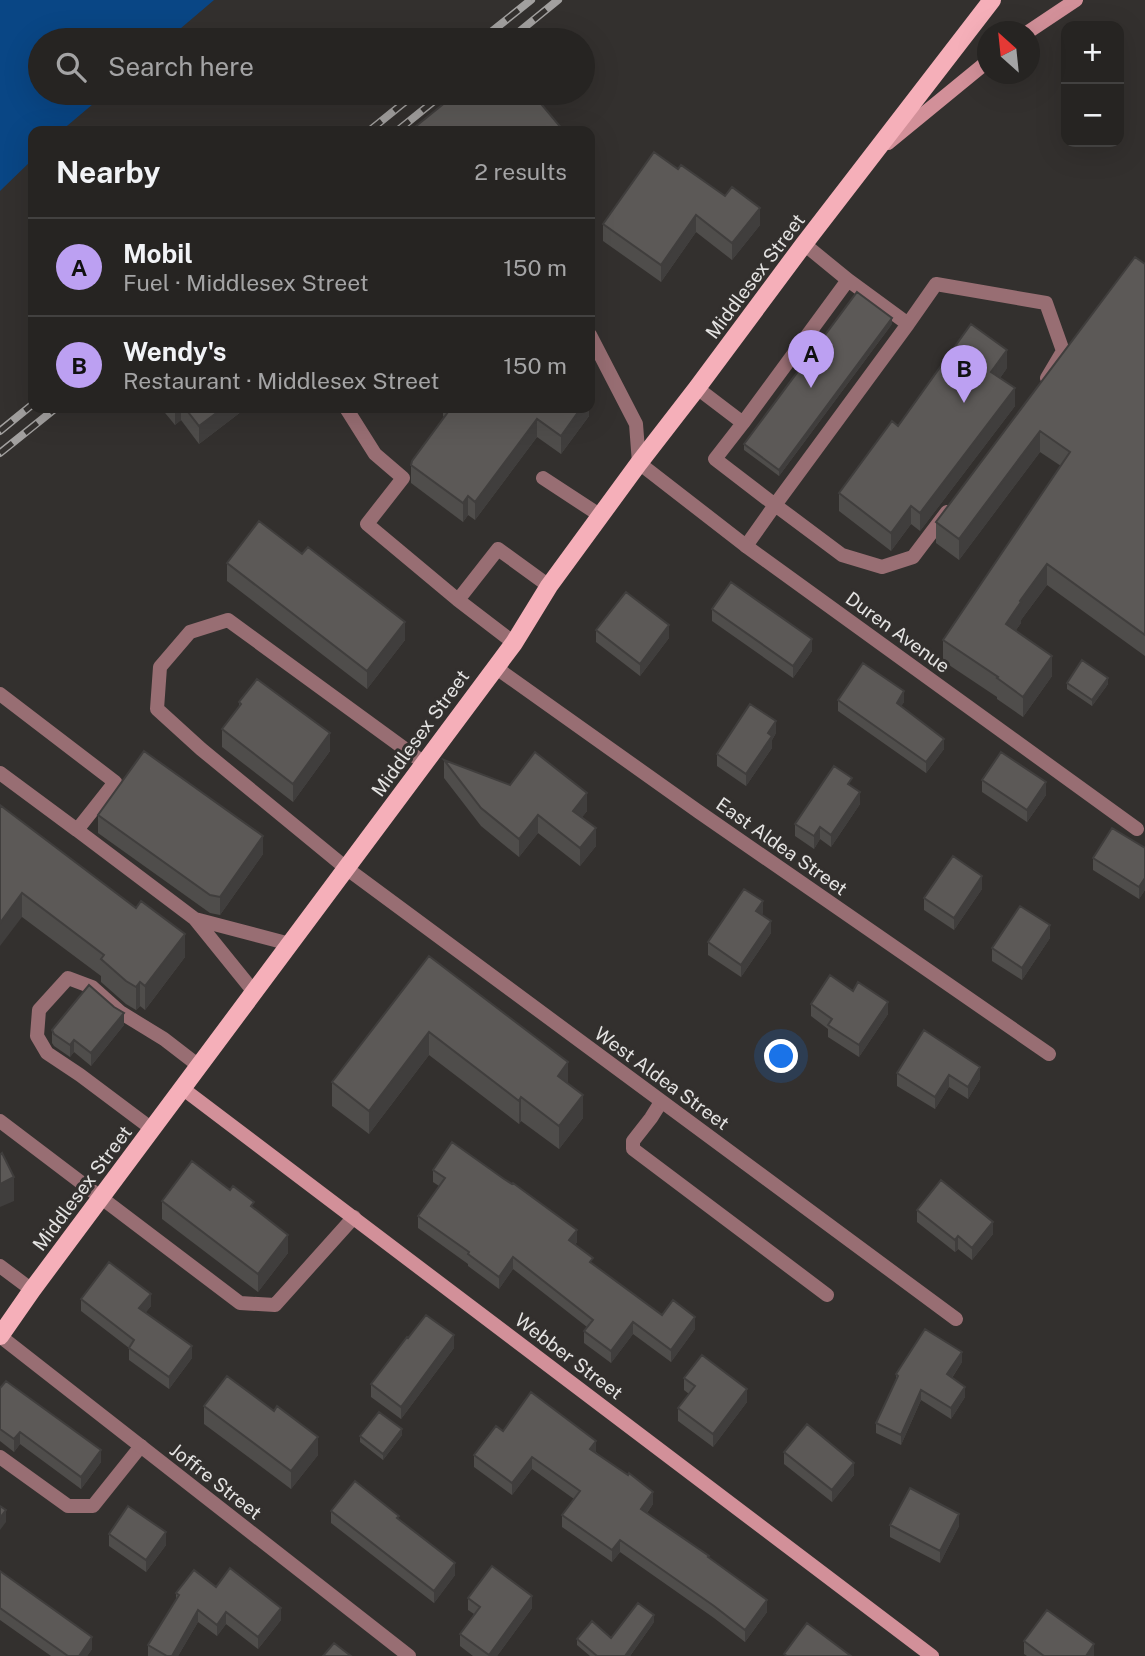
<!DOCTYPE html>
<meta charset="utf-8">
<style>
body{margin:0;font-family:"Public Sans",sans-serif;background:#32302f;color:#f1f3f6}
.controls{position:absolute;right:21px;top:21px;display:grid;overflow:hidden;border-radius:14px;box-shadow:0 7px 28px #0002}
.controls button{width:63px;height:63px;display:grid;place-items:center;padding:0;border:0;border-bottom:2px solid #424140;background:#262422;color:#f1f3f6;font:35px sans-serif}
.compass{position:absolute;left:977px;top:21px;width:63px;height:63px;border-radius:50%;background:#262422;box-shadow:0 7px 28px #0002;rotate:333deg}
.you{position:absolute;left:782px;top:1057px;width:24px;height:24px;margin:-18px;border:5px solid #fff;border-radius:50%;background:#1a73e8;box-shadow:0 0 0 10px #1a73e833}
.badge{display:grid;place-items:center;width:46px;height:46px;border-radius:50%;background:#bca0f2;color:#111;font-size:23px;font-weight:700}
.pin{position:absolute;translate:-50% -58px;filter:drop-shadow(0 2px 4px #0008)}
.pin::after{content:'';position:absolute;top:37px;width:24px;height:21px;background:inherit;clip-path:polygon(0 0,100% 0,50% 100%)}
.list{margin:0;padding:0;list-style:none}
h2{display:flex;justify-content:space-between;align-items:center;height:91px;margin:0;padding:0 28px;font-size:30px}
h2 small{font-size:23px;font-weight:400;color:#a4a4a5}
.list li{display:grid;grid-template-columns:46px 1fr auto;gap:21px;align-items:center;box-sizing:border-box;height:98px;padding:0 28px;border-top:2px solid #424140}
.list b{display:block;font-size:26px;white-space:nowrap}
.list p{margin:0;font-size:23px;white-space:nowrap;color:#a4a4a5}
.list em{font-size:23px;font-style:normal;color:#a4a4a5}
.icon{flex:none;width:38px;height:38px;fill:none;stroke:currentColor;stroke-width:2;stroke-linecap:round;stroke-linejoin:round}
.map{position:relative;flex:none;width:1145px;height:1656px;overflow:hidden}
.search{position:absolute;background:#262422;box-shadow:0 7px 28px #0002;left:28px;top:28px;width:567px;height:77px;display:flex;align-items:center;gap:18px;box-sizing:border-box;padding:0 24px;border-radius:38px;color:#a4a4a5;font-size:26px}
.panel{position:absolute;background:#262422;box-shadow:0 7px 28px #0002;left:28px;top:126px;width:567px;height:287px;border-radius:14px}
.map>svg:first-child{display:block}
.water{fill:#094685}
.lines{fill:none;stroke-linecap:round;stroke-linejoin:round}
.lane{stroke:#986e73;stroke-width:14}
.street{stroke:#986e73;stroke-width:14}
.secondary{stroke:#d29099;stroke-width:14}
.primary{stroke:#f5afb9;stroke-width:18}
.rail-casing{stroke:#a2a09f;stroke-width:8}
.rail{stroke:#33302e;stroke-width:5;stroke-dasharray:16;stroke-linecap:butt}
.wall{fill:#4f4d4b}
.shaded-wall{fill:#403e3d}
.building{fill:#5c5957;stroke:#403e3d;stroke-width:2}
.labels{text-anchor:middle;stroke-width:6;stroke-linejoin:round;paint-order:stroke}
.street-label{font-size:19px;fill:#e4e3e2;stroke:#33302e}
</style>
<div class="map">
<svg width="1145" height="1656" viewBox="0 0 1145 1656">
<rect width="100%" height="100%" fill="#33302e"/>
<!-- water -->
<path class="water" d="M0 0H214L167 40H40V93H106L61 131H33V159L0 191Z"/>
<g class="lines">
<!-- lane -->
<path class="lane" d="M848 280 908 324 775 505 842 555 882 567 913 557 947 512
M908 324 936 284 1046 303 1063 351 1047 378
M590 335 636 424 639 463
M697 388 743 423 715 459 775 505 746 546
M346 408 375 454 403 478 367 524 458 600
M743 423 848 280 804 244
M543 478 601 516
M514 643 458 600 498 549 549 586
M0 694 115 782 77 830 195 919
M0 773 77 830
M346 868 201 749 157 709 160 667 190 632 228 620 424 763
M254 992 195 919 290 944
M661 1102 651 1118 633 1141V1149L827 1295
M0 1121 240 1303 275 1305 354 1217
M152 1129 80 1075 47 1053 37 1036 39 1010 68 978 92 987 120 1012 164 1039 199 1066
M0 1457 68 1506H93L141 1446"/>
<!-- street -->
<path class="street" d="M639 463 746 546 1137 829
M495 667 699 812 1049 1054
M346 868 956 1319
M0 1266 32 1290
M0 1336 409 1656"/>
<!-- secondary -->
<path class="secondary" d="M1028 32 1076 0
M888 143 988 61
M182 1088 932 1656"/>
<!-- primary -->
<path class="primary" d="M0 1336 32 1290 514 643 549 586 639 463 697 388 804 244 992 0"/>
<defs>
<path id="rail" d="M481 40 531 0
M509 40 558 0
M369 131 416 93
M397 131 444 93
M0 431 33 404
M0 453 56 408"/>
</defs>
<!-- rail casing -->
<use href="#rail" class="rail-casing"/>
<!-- rail -->
<use href="#rail" class="rail"/>
</g>
<!-- wall -->
<path class="wall" d="M654 152 760 225 732 260 696 232 661 282 603 241V224Z
M1145 264V656L1047 585 1021 620V623L1016 630 1052 676 1023 717 997 699V697L943 661V640L1061 466 1040 452 959 560 936 543V522Z
M892 324 779 476 744 450V444Z
M1007 368 1000 378 1015 406 920 531 911 524 891 551 839 511V493L898 426Z
M161 408H246L199 444 181 420 175 425Z
M443 408H589V416L561 454 537 437 475 520 468 515 463 522 411 483V465L444 417 443 416Z
M227 563 405 640 367 689 227 581Z
M712 609 812 651 793 678 712 621Z
M596 630 669 638 640 676 596 642Z
M1067 683 1108 684 1092 706 1067 689Z
M838 700 904 702 901 706 944 749 926 773 838 711Z
M239 702 330 751 293 802 222 747V729L239 706Z
M776 733 772 740V748L746 786 717 766V754Z
M444 760 510 785 587 811 582 817 596 846 580 866 538 833 519 857 481 826 444 778Z
M982 780 1046 795 1027 822 982 792Z
M852 786 860 804 831 847 820 839 814 849 795 836V824Z
M0 805 185 957 145 1010 140 1006 136 1010 126 1004 101 982V976L22 917Z
M98 815 263 854 220 915 210 913 98 833Z
M1145 848V890L1139 899 1093 870V858Z
M982 889 954 930 924 910V898Z
M763 913 762 915 771 933 741 977 708 955V942Z
M1050 938 1022 980 992 961V948Z
M429 956 568 1084 583 1118 559 1149 521 1121 519 1124 429 1055 369 1134 332 1106V1082Z
M853 991 888 1014 859 1057 828 1037V1029L811 1016V1004Z
M124 1025 91 1066 74 1052 70 1057 54 1046 52 1043V1030Z
M924 1030 980 1079 968 1099 949 1087 935 1109 897 1086V1073Z
M433 1170 577 1242 575 1245 593 1264 662 1315 695 1329 671 1362 633 1334 611 1363 584 1343V1331L587 1327 513 1269 499 1289 468 1266V1264L418 1228V1216L439 1186 433 1182Z
M162 1201 254 1209 288 1253 258 1292 162 1219Z
M917 1210 993 1234 972 1260 958 1249 955 1252 917 1222Z
M81 1299 151 1306 145 1313 192 1358 169 1389 129 1360V1348L81 1311Z
M408 1338 454 1348 401 1419 371 1397V1384Z
M962 1362 952 1378 965 1397 951 1419 921 1400 901 1445 876 1433V1423L896 1379V1374Z
M684 1378 747 1402 713 1447 678 1421V1408L689 1394 684 1390Z
M0 1388 101 1462 81 1489 20 1444 14 1452 0 1441Z
M204 1406 318 1455 291 1489 204 1424Z
M402 1435 383 1460 360 1442V1436Z
M596 1452 653 1504 647 1513 709 1558 767 1612 745 1642 714 1618 620 1552 612 1562 562 1527V1515L574 1499 532 1469 512 1495 474 1467V1455Z
M784 1452 854 1475 832 1502 784 1464Z
M331 1511 455 1575 434 1603 331 1523Z
M890 1525 959 1526 940 1563 890 1537Z
M109 1534 166 1545 146 1572 109 1546Z
M0 1571 92 1649 87 1656H51L0 1620Z
M216 1587 281 1620 258 1649 226 1624 217 1636 198 1622 178 1656H148V1645L176 1601V1593Z
M468 1598 532 1608 497 1656H473L460 1646V1634L474 1614 468 1610Z
M654 1622 630 1656H590L577 1645V1639L611 1638Z
M1024 1641 1094 1656H1027L1024 1654Z"/>
<!-- shaded-wall -->
<path class="shaded-wall" d="M760 208V225L732 260V243Z
M696 215V232L661 282V265Z
M892 318V324L779 476V470Z
M1007 350V368L991 391V372Z
M1015 388V406L920 531V513Z
M175 408H181V420L175 425Z
M223 408H246L199 444V426Z
M581 408H589V416L561 454V436Z
M537 419V437L475 520V502Z
M1040 431V452L959 560V539Z
M468 496V515L463 522V503Z
M911 506V524L891 551V533Z
M1047 564V585L1021 620V623L1006 644V624L1020 601Z
M405 622V640L367 689V671Z
M669 625V638L640 676V664Z
M812 639V651L793 678V666Z
M1052 656V676L1023 717V697Z
M1108 678V684L1092 706V700Z
M904 691V702L897 713V703Z
M776 721V733L772 740V748L746 786V774L768 733Z
M330 733V751L293 802V784Z
M944 739V749L926 773V762Z
M1046 782V795L1027 822V810Z
M860 792V804L831 847V835Z
M587 793V811L573 829V811Z
M538 815V833L519 857V839Z
M820 827V839L814 849V836Z
M596 828V846L580 866V848Z
M263 836V854L220 915V897Z
M982 876V889L954 930V918Z
M1145 878V890L1139 899V887Z
M22 893V917L0 946V923Z
M763 901V913L756 923V911Z
M771 921V933L741 977V965Z
M1050 925V938L1022 980V968Z
M185 934V957L145 1010V986Z
M140 982V1006L136 1010V987Z
M888 1002V1014L859 1057V1045Z
M124 1013V1025L91 1066V1053Z
M429 1032V1055L369 1134V1111Z
M74 1040V1052L70 1057V1045Z
M568 1062V1086L558 1076Z
M980 1067V1079L968 1099V1087Z
M949 1075V1087L935 1109V1097Z
M583 1095V1118L559 1149V1126Z
M521 1097V1121L519 1124V1101Z
M14 1177V1201L0 1207V1184Z
M993 1222V1234L972 1260V1248Z
M577 1230V1242L569 1252V1240Z
M288 1235V1253L258 1292V1274Z
M958 1236V1249L955 1252V1240Z
M513 1257V1269L499 1289V1277Z
M151 1294V1306L139 1321V1308Z
M695 1317V1329L671 1362V1350Z
M633 1322V1334L611 1363V1351Z
M454 1335V1348L401 1419V1407Z
M192 1346V1358L169 1389V1377Z
M962 1352V1362L947 1385V1374Z
M965 1387V1397L951 1419V1408Z
M747 1389V1402L713 1447V1434Z
M921 1390V1400L901 1445V1435Z
M402 1429V1435L383 1460V1454Z
M20 1432V1444L14 1452V1439Z
M318 1437V1455L291 1489V1471Z
M596 1441V1453L590 1449Z
M101 1450V1462L81 1489V1477Z
M532 1457V1469L512 1495V1483Z
M854 1463V1475L832 1502V1490Z
M653 1492V1504L641 1521V1509Z
M6 1510V1522L0 1530V1518Z
M959 1514V1526L940 1563V1551Z
M166 1532V1545L146 1572V1560Z
M620 1540V1552L612 1562V1550Z
M455 1563V1575L434 1603V1591Z
M532 1596V1608L497 1656H489Z
M767 1600V1612L745 1642V1630Z
M281 1608V1620L258 1649V1637Z
M198 1610V1622L178 1656H172Z
M226 1612V1624L217 1636V1625Z
M654 1615V1622L630 1656H625Z
M92 1637V1649L87 1656H79Z
M1094 1644V1656H1086Z"/>
<!-- building -->
<path class="building" d="M457 93H497L505 102 516 93H532L563 130 562 131H410Z
M654 152 678 169 681 165 725 196 732 187 760 208 732 243 696 215 661 265 603 224Z
M1135 257 1145 264V635L1047 564 1020 601 1021 602 1006 624 1052 656 1023 697 997 678 998 677 943 640 1070 452 1040 431 959 539 936 522Z
M857 292 892 318 779 470 744 444Z
M971 324 1007 350 991 372 1015 388 920 513 911 506 891 533 839 493 892 421 898 426Z
M185 408H223L199 426Z
M451 408H581L561 436 537 419 475 502 468 496 463 503 411 465 412 461Z
M259 521 302 554 308 547 405 622 367 671 227 563Z
M731 582 812 639 793 666 712 609Z
M626 592 669 625 640 664 596 630Z
M1082 660 1108 678 1092 700 1067 683Z
M863 663 904 691 897 703 944 739 926 762 838 700Z
M257 679 330 733 293 784 222 729 241 704 239 702Z
M750 704 776 721 768 733 772 736 746 774 717 754Z
M144 751 263 836 220 897 210 895 98 815Z
M535 752 587 793 573 811 596 828 580 848 538 815 519 839 481 808 444 760 510 785Z
M1001 752 1046 782 1027 810 982 780Z
M834 766 852 778 848 784 860 792 831 835 820 827 814 836 795 824Z
M0 805 136 908 141 901 185 934 145 986 140 982 136 987 126 981 101 959 104 955 22 893 0 923Z
M1112 828 1145 848V878L1139 887 1093 858Z
M953 856 982 876 954 918 924 898Z
M744 889 763 901 756 911 771 921 741 965 708 942Z
M1020 906 1050 925 1022 968 992 948Z
M429 956 568 1062 558 1076 583 1095 559 1126 521 1097 519 1101 429 1032 369 1111 332 1082Z
M830 975 853 991 858 982 888 1002 859 1045 828 1025 832 1019 811 1004Z
M89 985 114 1007 124 1013 91 1053 74 1040 70 1045 54 1034 52 1030Z
M924 1030 980 1067 968 1087 949 1075 935 1097 897 1073Z
M452 1142 504 1179 512 1184 513 1183 577 1230 569 1240 593 1258 590 1262 662 1315 673 1300 695 1317 671 1350 633 1322 611 1351 584 1331 593 1320 513 1257 499 1277 468 1254 469 1252 418 1216 445 1178 433 1170Z
M2 1153 14 1177 0 1184V1155Z
M192 1161 230 1190 233 1186 254 1202 251 1206 288 1235 258 1274 162 1201Z
M941 1180 993 1222 972 1248 958 1236 955 1240 917 1210Z
M109 1262 151 1294 139 1308 192 1346 169 1377 129 1348 134 1340 81 1299Z
M426 1315 454 1335 401 1407 371 1384 407 1337 408 1338Z
M925 1329 962 1352 947 1374 965 1387 951 1408 921 1390 901 1435 876 1423 898 1376 896 1374Z
M702 1355 747 1389 713 1434 678 1408 695 1386 684 1378Z
M227 1376 274 1411 277 1406 318 1437 291 1471 204 1406Z
M6 1381 101 1450 81 1477 20 1432 14 1439 0 1429V1388Z
M531 1392 596 1441 590 1449 628 1475 629 1473 653 1492 641 1509 709 1556 708 1557 767 1600 745 1630 714 1606 620 1540 612 1550 562 1515 580 1491 532 1457 512 1483 474 1455 496 1426 503 1431Z
M379 1412 402 1429 383 1454 360 1436Z
M807 1424 854 1463 832 1490 784 1452Z
M355 1481 399 1516 397 1518 455 1563 434 1591 331 1511Z
M910 1488 959 1514 940 1551 890 1525Z
M0 1506 6 1510 0 1518Z
M128 1506 166 1532 146 1560 109 1534Z
M492 1566 532 1596 489 1655 460 1634 480 1607 468 1598Z
M230 1568 281 1608 258 1637 226 1612 217 1625 198 1610 172 1656H167L148 1645 179 1595 176 1593 194 1570 216 1587Z
M0 1571 92 1637 79 1656H68L0 1608Z
M638 1603 654 1615 625 1656H597L577 1639 592 1621 611 1638Z
M1047 1610 1094 1644 1086 1656H1044L1024 1641Z
M807 1623 851 1656H787L784 1654Z
M334 1643 351 1656H323Z"/>
<g class="labels">
<!-- street labels -->
<g class="street-label">
<text transform="translate(755 276) rotate(-53)" y="7">Middlesex Street</text>
<text transform="translate(898 632) rotate(36)" y="7">Duren Avenue</text>
<text transform="translate(420 733) rotate(-54)" y="7">Middlesex Street</text>
<text transform="translate(782 846) rotate(35)" y="7">East Aldea Street</text>
<text transform="translate(662 1078) rotate(36)" y="7">West Aldea Street</text>
<text transform="translate(82 1188) rotate(-53)" y="7">Middlesex Street</text>
<text transform="translate(569 1356) rotate(37)" y="7">Webber Street</text>
<text transform="translate(216 1481) rotate(38)" y="7">Joffre Street</text>
</g>
</g>
</svg>
<div class="controls">
<button>+</button>
<button>−</button>
</div>
<svg class="compass" viewBox="-18 -18 36 36"><path d="M0-13l5 13h-10z" fill="#e53935"/><path d="M0 13l5-13h-10z" fill="#a4a4a5"/></svg>
<div class="you"></div>
<div class="pin badge" style="left:811px;top:388px">A</div>
<div class="pin badge" style="left:964px;top:403px">B</div>
<div class="search"><svg class="icon" aria-label="search" viewBox="0 0 24 24"><circle cx="10" cy="10" r="6"/><path d="M15 15l6 6"/></svg>Search here</div>
<section class="panel">
<h2>Nearby<small>2 results</small></h2>
<ul class="list">
<li><span class="badge">A</span><div><b>Mobil</b><p>Fuel · Middlesex Street</p></div><em>150 m</em></li>
<li><span class="badge">B</span><div><b>Wendy's</b><p>Restaurant · Middlesex Street</p></div><em>150 m</em></li>
</ul>
</section>
</div>
